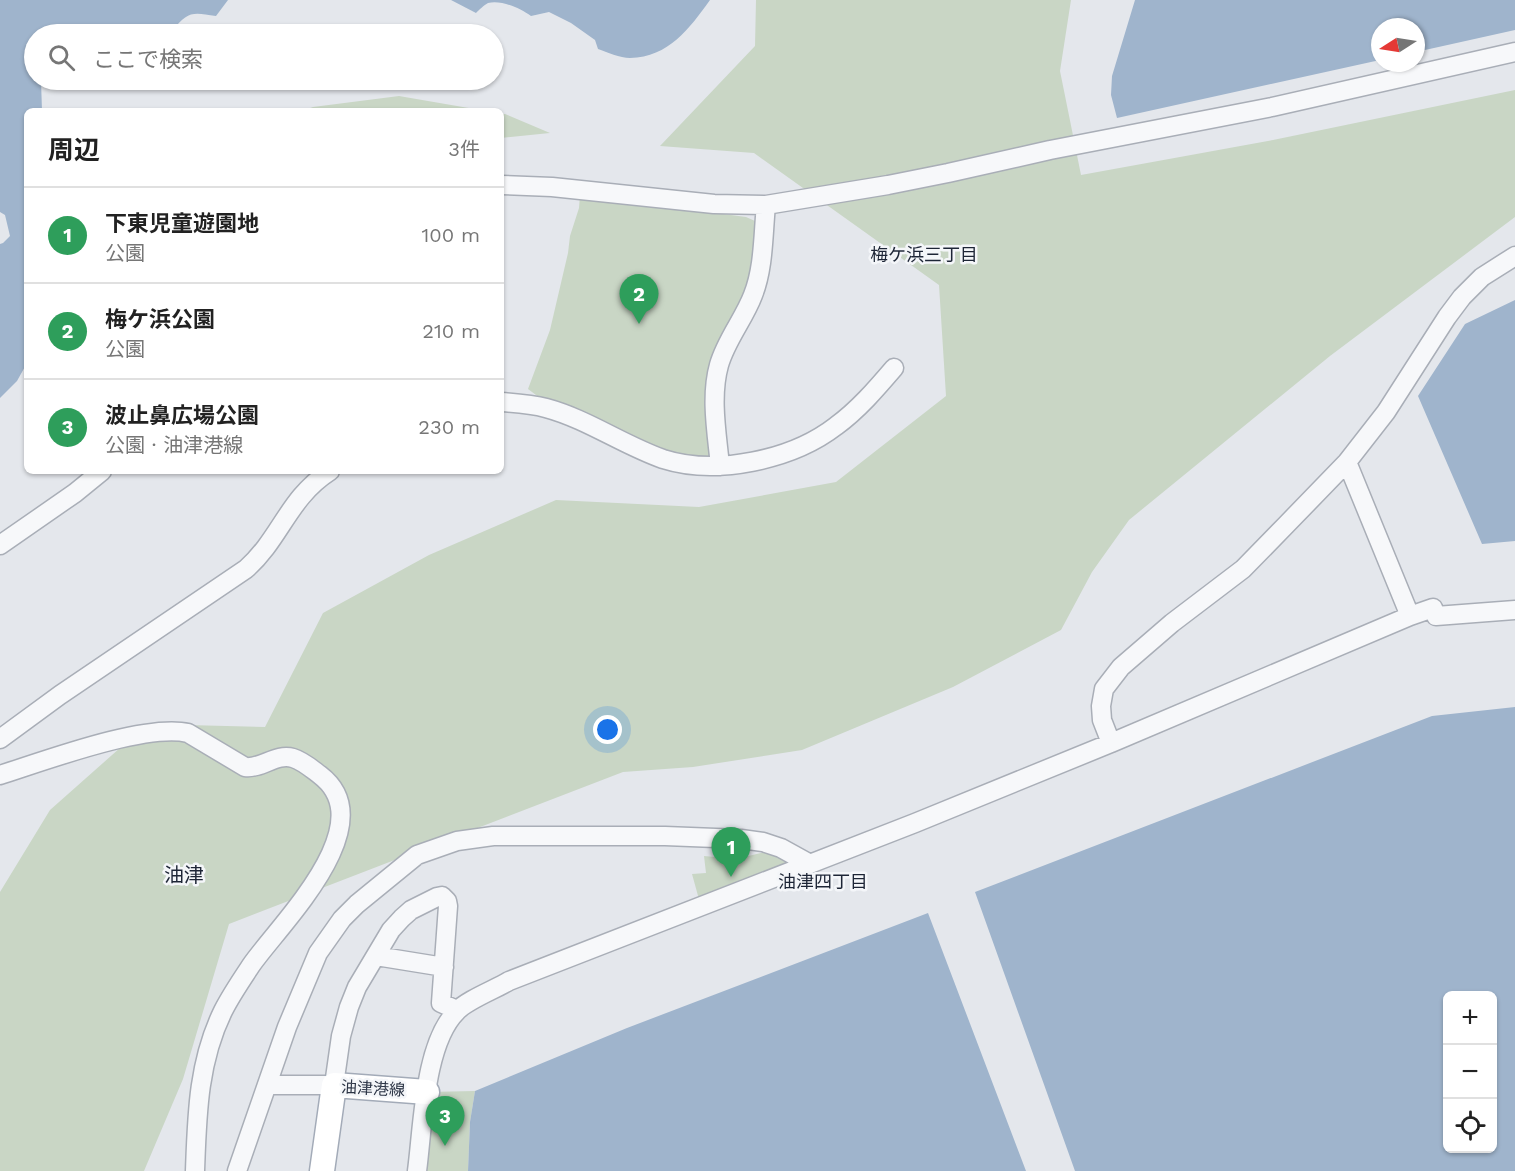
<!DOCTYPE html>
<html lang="ja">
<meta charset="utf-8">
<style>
body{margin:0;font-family:"Work Sans","Noto Sans JP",sans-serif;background:#f2f2f2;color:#222}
.controls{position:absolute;right:18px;bottom:18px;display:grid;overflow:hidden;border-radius:9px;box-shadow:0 2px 4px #0004}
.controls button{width:54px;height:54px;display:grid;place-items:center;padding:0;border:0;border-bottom:2px solid #e0e0e0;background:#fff;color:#222;font:30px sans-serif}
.compass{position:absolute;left:1371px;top:18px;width:54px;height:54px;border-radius:50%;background:#fff;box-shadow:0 2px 4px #0004;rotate:258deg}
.you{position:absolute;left:608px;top:730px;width:21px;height:21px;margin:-15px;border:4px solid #fff;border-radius:50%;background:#1a73e8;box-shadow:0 0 0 9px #1a73e833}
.badge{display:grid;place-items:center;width:39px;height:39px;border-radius:50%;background:#d1495b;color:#fff;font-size:20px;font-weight:700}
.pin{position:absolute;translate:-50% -50px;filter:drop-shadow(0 2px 3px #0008)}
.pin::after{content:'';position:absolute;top:32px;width:21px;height:18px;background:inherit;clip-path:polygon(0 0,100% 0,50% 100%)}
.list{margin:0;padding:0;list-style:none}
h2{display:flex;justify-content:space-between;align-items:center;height:78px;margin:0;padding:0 24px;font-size:26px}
h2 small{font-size:20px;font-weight:400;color:#767676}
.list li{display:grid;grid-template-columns:39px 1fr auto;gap:18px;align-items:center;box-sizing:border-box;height:96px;padding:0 24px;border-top:2px solid #e0e0e0}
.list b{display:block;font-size:22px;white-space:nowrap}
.list p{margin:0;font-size:20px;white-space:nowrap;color:#767676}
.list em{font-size:20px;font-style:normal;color:#767676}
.icon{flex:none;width:33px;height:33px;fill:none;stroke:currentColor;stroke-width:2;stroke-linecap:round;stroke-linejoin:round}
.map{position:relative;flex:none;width:1515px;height:1171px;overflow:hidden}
.search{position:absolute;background:#fff;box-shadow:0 2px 4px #0004;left:24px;top:24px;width:480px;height:66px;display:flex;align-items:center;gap:15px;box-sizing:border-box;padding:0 21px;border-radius:33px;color:#767676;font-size:22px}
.panel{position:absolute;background:#fff;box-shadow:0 2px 4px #0004;left:24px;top:108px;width:480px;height:366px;border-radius:9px}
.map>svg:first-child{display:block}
.green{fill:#c9d6c5}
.water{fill:#9fb4cc;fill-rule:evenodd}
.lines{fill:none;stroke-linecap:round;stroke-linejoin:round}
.minor-casing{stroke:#a9aeb7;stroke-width:21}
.major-casing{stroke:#a3abb8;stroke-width:27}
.minor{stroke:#f7f8fa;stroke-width:18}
.major{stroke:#fff;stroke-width:24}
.labels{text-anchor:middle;stroke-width:5;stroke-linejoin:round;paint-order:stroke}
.street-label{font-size:16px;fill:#2b3445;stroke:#f4f6f9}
.neighbourhood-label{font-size:18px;fill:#1d2536;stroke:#f4f6f9}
.quarter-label{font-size:20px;fill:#1d2536;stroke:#f4f6f9}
</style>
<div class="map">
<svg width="1515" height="1171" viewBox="0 0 1515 1171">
<rect width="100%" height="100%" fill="#e4e7ec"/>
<!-- green -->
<path class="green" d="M756 0H1071L1060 71 1081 175 1273 140 1515 90V217L1330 356 1129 520 1092 572 1061 630 953 687 802 750 693 767 623 772 229 924 183 1079 144 1171H0V892L50 810 147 724 265 727 323 613 429 555 556 500 699 507 836 482 946 396 939 285 754 153 660 146 755 46Z
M399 96 486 111H302L313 107Z
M501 114H505L550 133 501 138Z
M580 195 746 217 755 221 764 229C758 248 755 270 747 288 738 309 724 326 718 347L713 457 686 460 548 404 528 389 550 330 568 253 570 236 579 208Z
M778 849 794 861 700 903 692 874 706 873 704 856 736 859Z
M475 1091 470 1122 468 1171H417L427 1092Z"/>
<!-- water -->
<path class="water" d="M0 0H228L216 16C192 12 188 11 172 31L150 28 141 34H34V80H41L42 111H27V363L17 381 0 398V244L3 243 10 236 5 215 0 212Z
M451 0H710C689 29 669 57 630 58 620 58 607 52 598 49L595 40 571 23 549 12 531 16C520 8 502 0 488 3 484 5 479 10 476 13Z
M1135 0H1515V30L1416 52V27H1380V60L1117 118 1111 95 1112 76Z
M1515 300V541L1482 544 1418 396 1465 324Z
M1515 707V1171H1075L975 892 1432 716ZM1448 996H1492V1148H1448Z
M928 913 1026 1171H468L470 1122 475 1091 627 1028Z"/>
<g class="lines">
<defs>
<path id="minor" d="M501 185 552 187 714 204 766 205 888 185 948 173 1050 150 1272 107 1515 52
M501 402C516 403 531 404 546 408 587 419 623 445 663 459 716 476 792 460 836 426 858 410 876 389 894 368
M1347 462 1410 616
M720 466C717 434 710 397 719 365 726 340 744 319 753 295 764 267 763 234 766 205
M0 545 75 493 102 471
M0 739 60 695 246 569C281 538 288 498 330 471
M1111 743 1410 616 1433 608 1436 616 1515 610
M0 775C44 761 146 723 188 733L245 767C262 769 276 753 293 758 303 761 312 769 320 775 384 824 281 923 252 964 242 979 231 995 223 1011 198 1062 197 1115 195 1171
M376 956 444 967
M268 1085H334L341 1036 349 1007 357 987 391 930 402 918 411 910 437 897 442 896 447 901 448 906 441 1003 457 1010
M237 1171 287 1027 318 953 342 919 357 904 417 855 457 841 493 836H665L741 839 763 842 781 848 810 864
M417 1171C423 1127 424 1043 457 1011 467 1000 496 989 509 981L915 823 1111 743 1102 720 1101 706 1104 689 1121 667 1172 623 1243 569 1286 525 1347 462 1386 412 1447 317 1462 297 1482 277 1515 256"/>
<path id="major" d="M322 1171 334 1085 427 1092"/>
</defs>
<!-- minor casing -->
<use href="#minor" class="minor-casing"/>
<!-- major casing -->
<use href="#major" class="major-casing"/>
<!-- minor -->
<use href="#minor" class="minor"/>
<!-- major -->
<use href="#major" class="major"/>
</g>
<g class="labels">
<!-- street labels -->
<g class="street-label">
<text transform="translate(373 1088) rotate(3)" y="6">油津港線</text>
</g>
<!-- neighbourhood labels -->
<g class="neighbourhood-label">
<text x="924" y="261">梅ケ浜三丁目</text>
<text x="823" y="888">油津四丁目</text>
</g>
<!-- quarter labels -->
<g class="quarter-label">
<text x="184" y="882">油津</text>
</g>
</g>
</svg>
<div class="controls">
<button>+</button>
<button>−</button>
<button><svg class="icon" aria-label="locate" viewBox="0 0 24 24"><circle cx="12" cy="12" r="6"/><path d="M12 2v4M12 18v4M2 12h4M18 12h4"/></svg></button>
</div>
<svg class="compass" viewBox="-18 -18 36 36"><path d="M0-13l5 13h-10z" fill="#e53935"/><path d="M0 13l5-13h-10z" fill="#767676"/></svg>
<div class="you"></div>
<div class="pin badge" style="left:731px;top:877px;background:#2e9e5b">1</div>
<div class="pin badge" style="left:639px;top:324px;background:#2e9e5b">2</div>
<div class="pin badge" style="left:445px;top:1146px;background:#2e9e5b">3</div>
<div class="search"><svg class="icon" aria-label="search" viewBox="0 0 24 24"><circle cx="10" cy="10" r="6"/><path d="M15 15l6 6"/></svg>ここで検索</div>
<section class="panel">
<h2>周辺<small>3件</small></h2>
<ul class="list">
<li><span class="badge" style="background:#2e9e5b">1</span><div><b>下東児童遊園地</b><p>公園</p></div><em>100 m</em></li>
<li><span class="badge" style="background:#2e9e5b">2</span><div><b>梅ケ浜公園</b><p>公園</p></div><em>210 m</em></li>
<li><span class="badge" style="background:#2e9e5b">3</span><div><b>波止鼻広場公園</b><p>公園 · 油津港線</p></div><em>230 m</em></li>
</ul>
</section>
</div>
